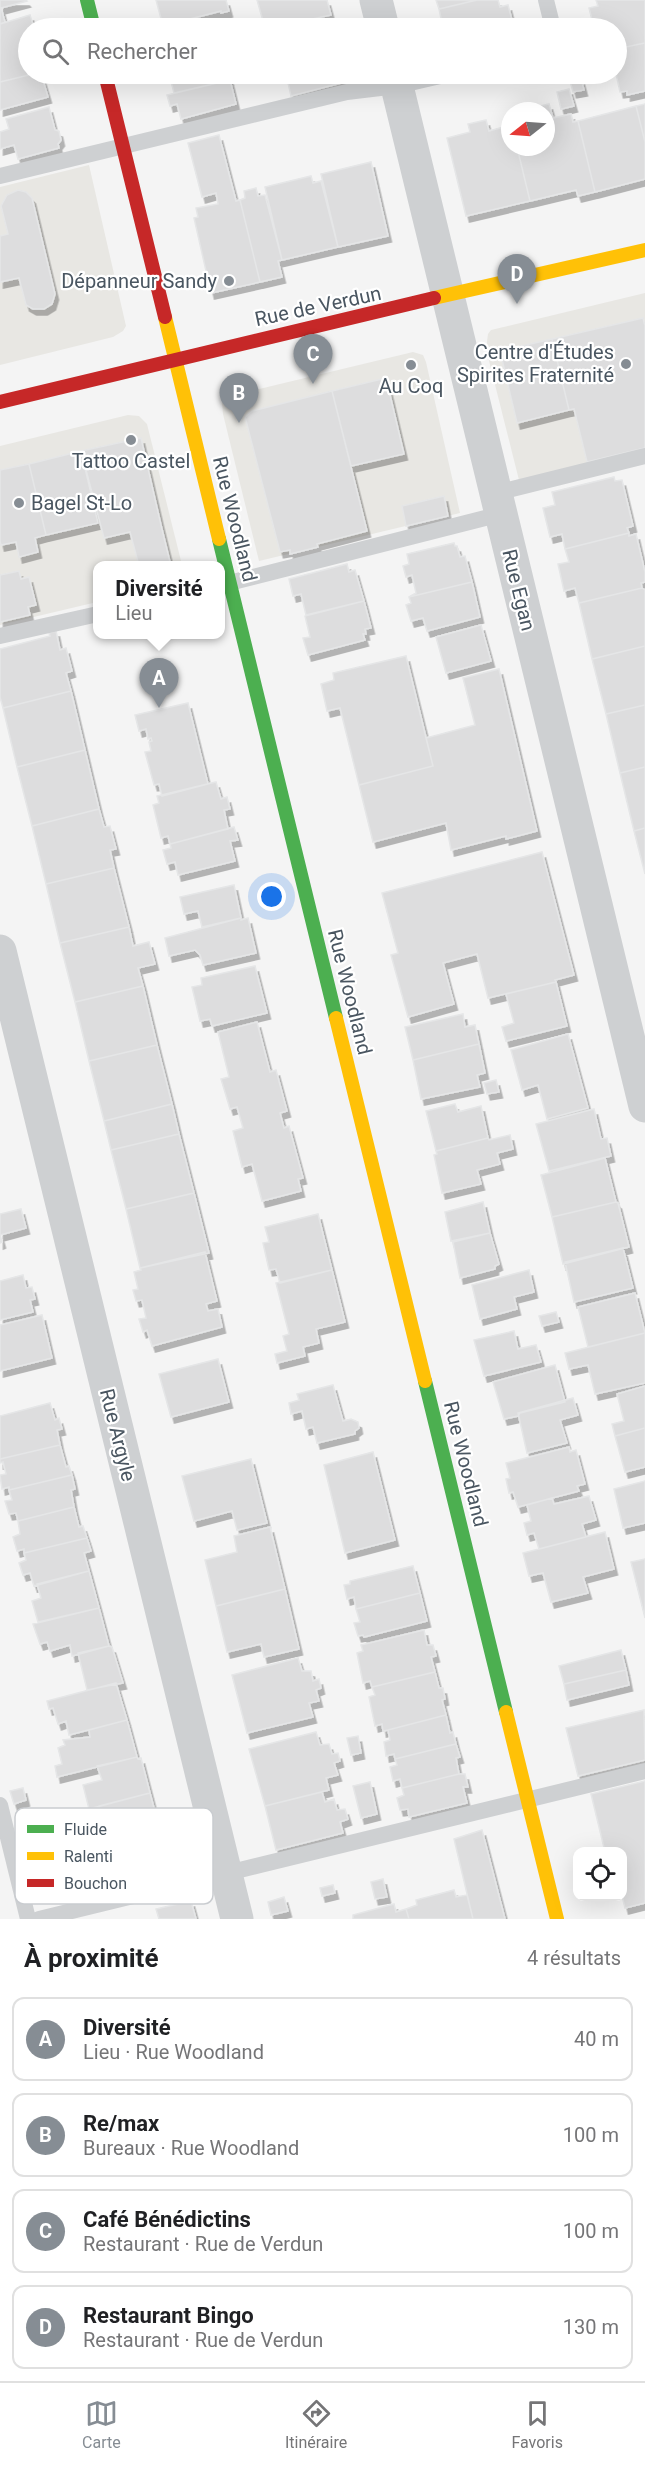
<!DOCTYPE html>
<html lang="fr">
<meta charset="utf-8">
<style>
body{margin:0;font-family:Roboto,sans-serif;background:#f6f6f6;color:#202124}
.controls{position:absolute;right:18px;bottom:18px;display:grid;overflow:hidden;border-radius:12px;box-shadow:0 6px 24px #0002}
.controls button{width:54px;height:54px;display:grid;place-items:center;padding:0;border:0;border-bottom:2px solid #e0e0e0;background:#fff;color:#202124;font:30px sans-serif}
.compass{position:absolute;left:501px;top:102px;width:54px;height:54px;border-radius:50%;background:#fff;box-shadow:0 6px 24px #0002;rotate:253deg}
.you{position:absolute;left:272px;top:897px;width:21px;height:21px;margin:-15px;border:4px solid #fff;border-radius:50%;background:#1a73e8;box-shadow:0 0 0 9px #1a73e833}
.badge{display:grid;place-items:center;width:39px;height:39px;border-radius:50%;background:#868d94;color:#fff;font-size:20px;font-weight:700}
.pin{position:absolute;translate:-50% -50px;filter:drop-shadow(0 2px 3px #0008)}
.pin::after{content:'';position:absolute;top:32px;width:21px;height:18px;background:inherit;clip-path:polygon(0 0,100% 0,50% 100%)}
.popup{position:absolute;left:93px;top:561px;width:132px;height:78px;box-sizing:border-box;display:grid;place-content:center;border-radius:12px;background:#fff;filter:drop-shadow(0 2px 4px #0005);font-size:20px;white-space:nowrap;color:#757577}
.popup b{font-size:22px;color:#202124}
.popup::after{content:'';position:absolute;left:50%;top:100%;margin-left:-12px;border:12px solid transparent;border-top-color:#fff}
.list{margin:0;padding:0;list-style:none}
h2{display:flex;justify-content:space-between;align-items:center;height:78px;margin:0;padding:0 24px;font-size:26px}
h2 small{font-size:20px;font-weight:400;color:#757577}
.list li{display:grid;grid-template-columns:39px 1fr auto;gap:18px;align-items:center;box-sizing:border-box;height:84px;margin:0 12px 12px;padding:0 12px;border:2px solid #e0e0e0;border-radius:12px}
.list b{display:block;font-size:22px;white-space:nowrap}
.list p{margin:0;font-size:20px;white-space:nowrap;color:#757577}
.list em{font-size:20px;font-style:normal;color:#757577}
.icon{flex:none;width:33px;height:33px;fill:none;stroke:currentColor;stroke-width:2;stroke-linecap:round;stroke-linejoin:round}
.map{position:relative;flex:none;width:645px;height:1919px;overflow:hidden}
.search{position:absolute;background:#fff;box-shadow:0 6px 24px #0002;left:18px;right:18px;top:18px;height:66px;display:flex;align-items:center;gap:15px;box-sizing:border-box;padding:0 21px;border-radius:33px;color:#757577;font-size:22px}
.sheet{height:462px;background:#fff}
nav{display:flex;justify-content:space-around;align-items:center;box-sizing:border-box;height:84px;border-top:2px solid #e0e0e0;background:#fff;font-size:16px;color:#757577}
nav a{display:grid;justify-items:center;gap:3px}
nav .on{color:#868d94}
.map>svg:first-child{display:block}
.commercial{fill:#e8e7e3}
.building{fill:#ddddde;stroke:#e5e6e7;stroke-width:1.5;filter:url(#shadow)}
.lines{fill:none;stroke-linecap:round;stroke-linejoin:round}
.lane{stroke:#ced0d2;stroke-width:16}
.street{stroke:#ced0d2;stroke-width:33}
.fast{stroke:#4caf50;stroke-width:14}
.slow{stroke:#ffc107;stroke-width:14}
.jam{stroke:#c62828;stroke-width:14}
.poi-dot{fill:#868d94;stroke:#fff;stroke-width:2}
.labels{text-anchor:middle;stroke-width:4.5;stroke-linejoin:round;paint-order:stroke}
.poi-label{font-size:20px;fill:#4a5661;stroke:#fff;text-anchor:end}
.street-label{font-size:20px;fill:#4a5661;stroke:#fff}
.key{fill:#fff;stroke:#c9ccd0;stroke-width:1.5}
.key-label{font-size:16px;fill:#4a5661}
</style>
<div class="map">
<svg width="645" height="1919" viewBox="0 0 645 1919">
<defs>
<filter id="shadow"><feDropShadow dx="3.5" dy="6" stdDeviation="0" flood-color="#0004"/></filter>
</defs>
<rect width="100%" height="100%" fill="#f4f4f4"/>
<!-- commercial -->
<path class="commercial" d="M89 165 126 326 123 331 113 337 0 365V187Z
M645 293V449L519 480 486 349 488 334 491 330Z
M413 352 423 355 426 362 460 513 259 561 223 414 222 403 225 400 234 395Z
M128 415 139 416 147 424 182 565 98 566 97 602 0 625V446Z"/>
<!-- building -->
<path class="building" d="M0 0H26L27 1 1 8 5 22 0 24Z
M156 0H226L229 11 221 13V11L163 26Z
M257 0H327L331 15 271 28 269 19 263 21Z
M436 0H477L439 9Z
M477 0H498L500 7 508 5 514 28H443L439 9Z
M596 0H645V43L616 49V28H594L589 8 598 6Z
M30 15 34 28H28V74H33L0 82V24Z
M645 43V91L627 95V91L620 92 616 74V49Z
M33 74H52L42 77 48 97 0 110V82Z
M162 74H228L230 80 174 93 169 74 163 75Z
M286 74H347L349 81 291 96Z
M581 79 584 90 573 92 570 81Z
M230 80 236 104 181 119 177 104 170 106 167 95Z
M569 89 574 106 561 109 557 92Z
M549 104 553 118 571 114 573 122 578 121 595 192 578 196 576 190 530 201 517 147H546V111H531V108Z
M645 104V142L636 106Z
M636 106 645 142V179L595 192 578 121Z
M49 107 55 130 59 131 61 140 58 144 59 148 18 159 14 145 0 149V132L9 129 6 119Z
M486 120 489 131 507 126 510 147H517L530 201 466 216 447 138 470 132 468 124Z
M219 135 236 201 240 200 260 282 211 293 194 218 198 217 196 208 218 204 216 193 202 197 188 143Z
M371 162 388 236 338 247 321 174Z
M311 176 313 183 321 181 338 247 282 260 265 187Z
M256 188 258 196 265 195 282 260 278 261 282 277 260 282 240 200 245 198 244 191Z
M18 190 26 192 32 198 55 294 52 304 44 309H33L26 305 19 278 0 282V236L8 234 1 206 7 195Z
M643 318 645 326V448L587 462 574 409 569 410 552 339Z
M552 339 569 410 517 423 500 351Z
M386 378 404 454 351 466 332 391Z
M332 391 367 531 317 544 318 547 290 554V550L280 552 245 417 252 411Z
M141 438 161 525 171 566H139L130 532 104 538 81 451Z
M81 451 98 523 46 535 29 464Z
M29 464 46 535 35 538 38 552 19 557 16 542 1 545 0 541V470Z
M614 477 615 481 622 480 633 526 627 528 629 533 565 549 562 534 550 537 543 508 555 505 552 492Z
M444 496 448 516 406 526 402 506Z
M629 533V536L636 534 645 572V582L641 583 642 588 579 603 575 588 564 591 558 564 569 562 565 549Z
M454 543 455 546H457L460 557 465 556 472 582 409 597 416 593 412 575 406 577 403 566 409 564 407 554Z
M347 564 349 572 355 570 364 601 306 615 301 594 293 596 289 579Z
M19 571 21 579 29 577 36 605 28 607 30 615 0 622V575Z
M472 582 480 617 427 631 423 618 411 621 406 605 411 603 409 597Z
M642 588 645 590V646L592 659 579 603Z
M364 601 371 628 365 629 366 634H363L365 640 308 655 303 638 310 637 305 616Z
M481 625 491 661 446 673 436 637Z
M56 631 60 650 66 648 72 671 66 673 71 691 3 708 0 697V649L50 636 49 633Z
M645 646V705L606 714 592 659Z
M406 656 433 766 359 785 340 708 327 711 321 684 334 680 333 673Z
M499 669 537 831 506 839V836L451 850 446 823 373 842 359 785 433 766 426 738 475 725 463 678Z
M71 691 85 750 17 767 3 708Z
M188 703 208 784 162 796 159 784 154 785 145 752 151 751 149 742 152 741 151 738 148 739 146 729 139 731 135 715Z
M645 705V767L620 773 606 714Z
M85 750 99 809 32 826 17 767Z
M645 767V828L634 831 620 773Z
M216 782 221 799 227 797 230 809 224 810 228 829 170 844 168 836 161 838 153 805 159 803 157 796Z
M99 809 104 827 110 826 116 849 110 850 114 868 46 884 32 826Z
M234 827 238 840 230 841 235 861 178 875 175 862 167 864 163 850 171 848 170 844Z
M645 828V874L634 831Z
M542 852 574 975 555 980 556 982 488 998 477 954 443 963 454 1004 408 1017 391 955 398 953 382 893Z
M114 868 129 927 60 943 46 884Z
M234 885 241 918 202 927 198 911 184 914 180 897Z
M241 918V920L248 918 256 953 203 965 200 955 195 950 169 956 165 938Z
M129 927 133 946 149 942 155 964 138 968 143 986 75 1002 60 943Z
M255 966 267 1013 212 1026 210 1019 200 1021 192 987 202 985 201 978Z
M556 982 567 1026 506 1041 502 1027 514 1023 506 994Z
M143 986 157 1045 89 1061 75 1002Z
M463 1014 465 1027 475 1025 479 1044 413 1060 405 1027Z
M257 1022 270 1072 276 1070 287 1111 280 1113 284 1128 289 1126 303 1178 298 1179 301 1191 262 1201 252 1164 242 1167 233 1131 243 1128 237 1107 230 1109 221 1079 229 1077 218 1032Z
M568 1034 588 1108 547 1119 538 1085 522 1090 511 1050Z
M479 1044 485 1073 477 1075 480 1087 421 1099 413 1060Z
M157 1045 172 1104 104 1121 89 1061Z
M496 1080 499 1092 487 1094 484 1083Z
M172 1104 179 1134 111 1150 104 1121Z
M455 1104 458 1112 481 1106 488 1138 436 1151 426 1111Z
M594 1109 601 1139 607 1138 611 1156 549 1171 536 1124Z
M179 1134 194 1193 126 1209 111 1150Z
M510 1135 513 1149 497 1153 500 1164 477 1170 481 1184 442 1193 434 1155 437 1154 436 1151 488 1138 489 1140Z
M605 1158 616 1202 552 1217 541 1175Z
M194 1193 209 1253 140 1268 126 1209Z
M483 1202 490 1233 451 1241 445 1212Z
M616 1202 618 1203 629 1247 563 1264 552 1217Z
M21 1209 26 1228 0 1235 2 1242 0 1243V1214Z
M318 1214 332 1270 280 1283 276 1269 269 1270 263 1243 269 1242 265 1227Z
M490 1233 499 1264 495 1266V1269L460 1278 453 1242Z
M623 1248 633 1288 574 1302 565 1262Z
M205 1252 217 1301 206 1304 208 1311 218 1309 222 1327 152 1346 147 1330 143 1332 139 1319 146 1318 142 1300 136 1301 133 1290 138 1289 134 1272 141 1270 140 1268Z
M332 1270 345 1322 316 1329 319 1343 303 1347 305 1356 277 1363 275 1354 287 1351 283 1336 289 1334 276 1283Z
M529 1270 534 1292 514 1297 517 1309 480 1319 472 1285Z
M23 1275 26 1288 32 1287 35 1299 30 1300 33 1312 0 1320V1281Z
M635 1293 645 1333 588 1347 578 1307Z
M556 1312 559 1322 542 1326 539 1316Z
M42 1315 52 1358 0 1371V1325Z
M514 1331 518 1349 536 1345 541 1362 484 1376 474 1340Z
M645 1333V1383L595 1394 588 1365 569 1369 565 1353Z
M218 1359 229 1402 171 1417 159 1374Z
M555 1365 565 1402 520 1413 518 1416 504 1419 493 1382Z
M333 1385 343 1421 351 1419 358 1422 359 1428 355 1431V1434L317 1443 313 1427 306 1429 302 1411 291 1414 289 1403 299 1400 297 1394Z
M645 1386V1428L615 1436 612 1424 624 1421 617 1394Z
M573 1398 578 1415 560 1420 567 1443 527 1453 518 1413Z
M50 1403 55 1420 59 1418 62 1429 57 1430 60 1445 0 1459V1416Z
M645 1428V1467L625 1472 615 1436Z
M60 1445 66 1467 69 1466 72 1475 9 1490V1487L2 1489 0 1475 6 1474 3 1462 0 1463V1459Z
M569 1447 570 1452 576 1450 585 1484 577 1486 579 1491 518 1507 513 1492 509 1493 506 1479 510 1478 506 1463Z
M373 1452 395 1540 345 1553 324 1465Z
M251 1459 267 1523 237 1530 232 1511 194 1521 182 1476Z
M72 1475 75 1489 71 1490 74 1507 18 1521 16 1513 9 1514 5 1501 12 1500 9 1490Z
M645 1481V1523L623 1528 614 1489Z
M589 1496 596 1520 582 1524 586 1537 539 1549 534 1533 527 1535 524 1523 531 1521 527 1505 552 1498 554 1504Z
M74 1507 79 1527 83 1526 87 1538 24 1553V1549L17 1551 13 1537 20 1534 18 1521Z
M270 1527 285 1589 216 1606 205 1560 237 1552 234 1536Z
M605 1532 614 1569 583 1577 588 1593 551 1602 543 1573 529 1576 523 1553Z
M87 1538 91 1551 84 1553 89 1571 34 1586 30 1573 23 1575 19 1563 26 1560 24 1553Z
M645 1559V1618L631 1562Z
M413 1566 420 1593 356 1609 354 1597 347 1599 344 1585 350 1584V1581Z
M89 1571 99 1608 38 1622 32 1601 41 1598 37 1584Z
M285 1589 299 1649 264 1657 261 1644 227 1652 216 1606Z
M420 1593 427 1621 364 1637 363 1635 358 1636 354 1623 360 1622 356 1609Z
M99 1608 109 1646 72 1656 70 1645 50 1651 47 1642 40 1644 33 1624Z
M424 1630 427 1645H433L436 1656 431 1657 435 1672 372 1687 370 1681 363 1683 357 1653 363 1651 361 1645Z
M109 1646 112 1647 123 1683 87 1690 78 1653Z
M621 1650 626 1670 564 1684 559 1666Z
M298 1658 302 1671H311L313 1681 319 1679 321 1688 316 1690 319 1701 309 1703 313 1717 247 1733 232 1675Z
M626 1670 629 1685 567 1700 564 1684Z
M435 1672 439 1688H443L445 1699 442 1700 446 1715 388 1730 383 1731 382 1724 375 1726 369 1697 375 1695 372 1687Z
M116 1683 127 1720 69 1735 66 1721 58 1724 53 1708 49 1709 47 1701Z
M644 1710 645 1760 578 1776 566 1728Z
M446 1715 450 1733 453 1732 456 1744 395 1759 394 1754 386 1756 384 1742 390 1740 388 1730Z
M127 1720 137 1757 57 1777 55 1766 62 1764 58 1748 65 1745 63 1740 90 1737 89 1730Z
M316 1732 320 1745 329 1744 332 1754 338 1753 340 1761 334 1763 338 1775 326 1778 329 1790 265 1806 249 1749Z
M358 1736 361 1753 351 1755 347 1738Z
M456 1744 460 1757 456 1758 459 1774 402 1788 400 1779 393 1781 390 1767 397 1765 395 1759Z
M137 1757 138 1759 141 1758 150 1793 89 1809 83 1785 102 1780 97 1766Z
M459 1774H465L468 1787H463L467 1803 409 1817 408 1809 400 1810 397 1798 404 1795 402 1788Z
M645 1781V1903L625 1908 622 1896V1852H605L591 1794Z
M370 1782 377 1814 361 1818 353 1786Z
M23 1788 26 1800 14 1804 10 1791Z
M322 1792 325 1802 334 1799 337 1810 345 1809 348 1819 340 1822 343 1833 276 1850 265 1806Z
M150 1793 160 1831 109 1845 99 1806Z
M482 1830 505 1919H473L454 1839Z
M160 1831 171 1869 125 1880 114 1842Z
M383 1879 387 1897 375 1899 371 1882Z
M333 1885 335 1893 322 1896 320 1888Z
M454 1890 456 1897 467 1895 473 1919H409L406 1909 417 1905 416 1900Z
M284 1897 288 1911 271 1915 268 1902Z
M191 1901 196 1919H159L156 1909Z
M394 1904 396 1912 406 1909 409 1919H353V1915Z"/>
<g class="lines">
<!-- lane -->
<path class="lane" d="M546 0 553 28
M0 176 347 92 397 86 449 74
M496 493 645 456
M225 584 501 514
M0 636 98 614
M0 1805 28 1919
M39 1919 645 1771"/>
<!-- street -->
<path class="street" d="M376 0 383 28
M394 74 645 1106
M0 951 237 1919"/>
<!-- fast -->
<path class="fast" d="M87 0 94 28
M219 539 336 1018
M425 1381 506 1712"/>
<!-- slow -->
<path class="slow" d="M434 298 645 250
M165 317 219 539
M336 1018 425 1381
M506 1712 557 1919"/>
<!-- jam -->
<path class="jam" d="M105 74 165 317
M0 402 434 298"/>
</g>
<!-- markers -->
<g class="poi-dot">
<circle cx="229" cy="281" r="6"/>
<circle cx="626" cy="364" r="6"/>
<circle cx="411" cy="365" r="6"/>
<circle cx="131" cy="440" r="6"/>
<circle cx="19" cy="503" r="6"/>
</g>
<g class="labels">
<!-- poi labels -->
<g class="poi-label">
<text x="217" y="288">Dépanneur Sandy</text>
<text x="614" y="359">Centre d'Études<tspan x="614" dy="23">Spirites Fraternité</tspan></text>
<text x="411" y="393" text-anchor="middle">Au Coq</text>
<text x="131" y="468" text-anchor="middle">Tattoo Castel</text>
<text x="31" y="510" text-anchor="start">Bagel St-Lo</text>
</g>
<!-- street labels -->
<g class="street-label">
<text transform="translate(318 306) rotate(-12)" y="7">Rue de Verdun</text>
<text transform="translate(235 519) rotate(76)" y="7">Rue Woodland</text>
<text transform="translate(519 590) rotate(76)" y="7">Rue Egan</text>
<text transform="translate(350 992) rotate(76)" y="7">Rue Woodland</text>
<text transform="translate(118 1435) rotate(76)" y="7">Rue Argyle</text>
<text transform="translate(466 1464) rotate(76)" y="7">Rue Woodland</text>
</g>
</g>
<!-- legend -->
<rect x="15" y="1808" width="198" height="96" rx="9" class="key"/>
<rect x="27" y="1825" width="27" height="8" fill="#4caf50"/>
<rect x="27" y="1852" width="27" height="8" fill="#ffc107"/>
<rect x="27" y="1879" width="27" height="8" fill="#c62828"/>
<g class="key-label">
<text x="64" y="1835">Fluide</text>
<text x="64" y="1862">Ralenti</text>
<text x="64" y="1889">Bouchon</text>
</g>
</svg>
<div class="controls">
<button><svg class="icon" aria-label="locate" viewBox="0 0 24 24"><circle cx="12" cy="12" r="6"/><path d="M12 2v4M12 18v4M2 12h4M18 12h4"/></svg></button>
</div>
<svg class="compass" viewBox="-18 -18 36 36"><path d="M0-13l5 13h-10z" fill="#e53935"/><path d="M0 13l5-13h-10z" fill="#757577"/></svg>
<div class="you"></div>
<div class="pin badge" style="left:159px;top:708px">A</div>
<div class="popup"><b>Diversité</b>Lieu</div>
<div class="pin badge" style="left:239px;top:423px">B</div>
<div class="pin badge" style="left:313px;top:384px">C</div>
<div class="pin badge" style="left:517px;top:304px">D</div>
<div class="search"><svg class="icon" aria-label="search" viewBox="0 0 24 24"><circle cx="10" cy="10" r="6"/><path d="M15 15l6 6"/></svg>Rechercher</div>
</div>
<section class="sheet">
<h2>À proximité<small>4 résultats</small></h2>
<ul class="list">
<li><span class="badge">A</span><div><b>Diversité</b><p>Lieu · Rue Woodland</p></div><em>40 m</em></li>
<li><span class="badge">B</span><div><b>Re/max</b><p>Bureaux · Rue Woodland</p></div><em>100 m</em></li>
<li><span class="badge">C</span><div><b>Café Bénédictins</b><p>Restaurant · Rue de Verdun</p></div><em>100 m</em></li>
<li><span class="badge">D</span><div><b>Restaurant Bingo</b><p>Restaurant · Rue de Verdun</p></div><em>130 m</em></li>
</ul>
</section>
<nav>
<a class="on"><svg class="icon" aria-label="map" viewBox="0 0 24 24"><path d="M3 6l6-2 6 2 6-2v14l-6 2-6-2-6 2zM9 4v14M15 6v14"/></svg>Carte</a>
<a><svg class="icon" aria-label="directions" viewBox="0 0 24 24"><path d="M12 3l9 9-9 9-9-9zM9 14v-3h6M13 9l2 2-2 2"/></svg>Itinéraire</a>
<a><svg class="icon" aria-label="saved" viewBox="0 0 24 24"><path d="M7 4h10v16l-5-4-5 4z"/></svg>Favoris</a>
</nav>
